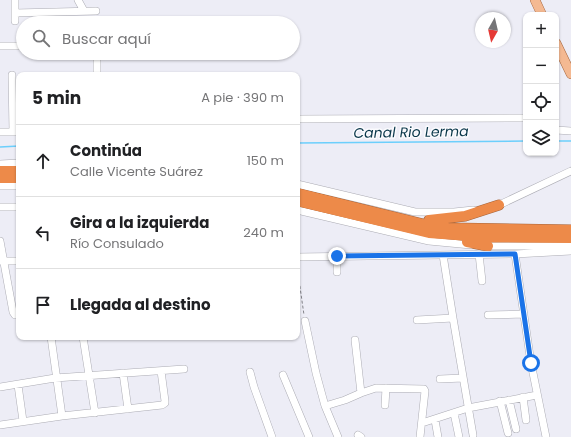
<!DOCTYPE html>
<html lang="es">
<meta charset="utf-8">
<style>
body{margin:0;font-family:Poppins,sans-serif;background:#f6f6f6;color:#202124}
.controls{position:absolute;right:12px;top:12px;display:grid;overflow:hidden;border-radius:8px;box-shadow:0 1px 3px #0004}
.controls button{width:36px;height:36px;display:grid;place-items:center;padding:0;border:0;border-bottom:1px solid #e0e0e0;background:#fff;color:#202124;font:20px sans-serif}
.compass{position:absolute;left:475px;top:12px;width:36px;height:36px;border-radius:50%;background:#fff;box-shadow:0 1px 3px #0004;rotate:188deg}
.stop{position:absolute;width:12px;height:12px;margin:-9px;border:3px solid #1a73e8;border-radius:50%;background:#fff}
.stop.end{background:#1a73e8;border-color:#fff;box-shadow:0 1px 4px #0008}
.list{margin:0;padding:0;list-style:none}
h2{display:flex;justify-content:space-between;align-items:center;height:52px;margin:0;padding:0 16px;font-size:17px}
h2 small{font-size:13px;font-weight:400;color:#757577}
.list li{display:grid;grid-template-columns:26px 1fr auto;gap:12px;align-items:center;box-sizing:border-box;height:72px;padding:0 16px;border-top:1px solid #e0e0e0}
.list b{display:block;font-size:15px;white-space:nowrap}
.list p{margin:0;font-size:13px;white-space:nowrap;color:#757577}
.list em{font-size:13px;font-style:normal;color:#757577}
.icon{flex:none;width:22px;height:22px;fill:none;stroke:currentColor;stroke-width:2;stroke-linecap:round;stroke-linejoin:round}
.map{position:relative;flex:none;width:571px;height:437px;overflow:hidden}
.search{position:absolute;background:#fff;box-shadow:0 1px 3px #0004;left:16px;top:16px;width:284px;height:44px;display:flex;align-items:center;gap:10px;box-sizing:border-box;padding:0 14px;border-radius:22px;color:#757577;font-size:15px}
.panel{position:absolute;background:#fff;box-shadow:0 1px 3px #0004;left:16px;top:72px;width:284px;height:268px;border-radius:8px}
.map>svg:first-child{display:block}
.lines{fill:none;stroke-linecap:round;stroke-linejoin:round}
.stream{stroke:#6ccffc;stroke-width:1.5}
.minor-casing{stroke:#acacb4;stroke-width:8}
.major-casing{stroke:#a5653c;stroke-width:10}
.highway-casing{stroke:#a5653c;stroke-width:11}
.path{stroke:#84848a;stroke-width:1;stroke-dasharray:3 2;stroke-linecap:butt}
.minor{stroke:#fff;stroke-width:7}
.major{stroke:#f4b992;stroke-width:9}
.highway{stroke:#ed8a49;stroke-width:10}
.route{stroke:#1a73e8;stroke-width:5}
.labels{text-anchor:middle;stroke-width:3;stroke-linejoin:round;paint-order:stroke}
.water-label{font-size:14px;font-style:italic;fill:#0a374a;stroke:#fbfbfe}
</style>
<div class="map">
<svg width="571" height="437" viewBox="0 0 571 437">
<rect width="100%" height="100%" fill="#ededf6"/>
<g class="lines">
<!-- stream -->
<path class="stream" d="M556 141H571
M297 143 526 141
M0 147 19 146"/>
<defs>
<path id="minor" d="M15 0V21
M78 0 84 11
M15 13 96 11
M0 46H23
M97 53V75
M12 75 13 132
M297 119 526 118
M556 130 571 131
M0 132H19
M0 164 19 163
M297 184 415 212H454L473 210
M0 186H19
M495 206 499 205 571 171
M0 207H19
M297 210 429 241 471 245
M0 241 13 312 15 315H19
M483 246H571
M479 254 482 281
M515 254 531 363 546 437
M443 255 453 318 473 435
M337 256V272
M297 257 515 254 571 251
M0 261H19
M488 315 524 314
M417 320 453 318
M305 321 316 373 325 406 338 437
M51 337 62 416
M83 337 95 413
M355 340 361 393
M250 372 254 387 272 437
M123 373 128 409
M283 375 309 437
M440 379 463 378
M18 385 23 421
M0 387 55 378 184 369
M523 397 526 420
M509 400 516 429
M500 401 508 433
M385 405 386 388
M325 406 345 400 361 393 376 388 424 389 425 391 420 437
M454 413 459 437
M435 420 438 437
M422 423 468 408 537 395
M0 425 62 416 162 405 165 403V401L161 371
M358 435 361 437"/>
<path id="major" d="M535 0 542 15
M556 43 571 74"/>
<path id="highway" d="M0 171H19
M0 178H19
M297 193 382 214 427 225 448 228 571 230
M297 201 429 233 483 237 571 238
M429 220 465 216 499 205
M467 242 488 246"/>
</defs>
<!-- minor casing -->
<use href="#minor" class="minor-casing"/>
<!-- major casing -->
<use href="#major" class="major-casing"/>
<!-- highway casing -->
<use href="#highway" class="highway-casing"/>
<!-- path -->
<path class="path" d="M297 266 304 315"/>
<!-- minor -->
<use href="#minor" class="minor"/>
<!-- major -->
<use href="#major" class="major"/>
<!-- highway -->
<use href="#highway" class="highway"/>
</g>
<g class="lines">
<!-- route -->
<path class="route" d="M337 256 515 254 531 363"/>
</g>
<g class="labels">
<!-- water labels -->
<g class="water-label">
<text transform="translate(411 132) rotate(-1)" y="5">Canal Rio Lerma</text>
</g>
</g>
</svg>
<div class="controls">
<button>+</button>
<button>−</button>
<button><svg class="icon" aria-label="locate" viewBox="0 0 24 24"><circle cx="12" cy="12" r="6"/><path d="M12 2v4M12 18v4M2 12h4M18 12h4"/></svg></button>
<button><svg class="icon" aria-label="layers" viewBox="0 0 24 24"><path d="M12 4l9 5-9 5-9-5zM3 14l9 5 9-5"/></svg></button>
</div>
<svg class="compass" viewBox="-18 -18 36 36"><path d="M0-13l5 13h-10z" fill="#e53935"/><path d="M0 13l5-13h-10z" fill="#757577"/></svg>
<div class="stop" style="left:531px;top:363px"></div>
<div class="stop end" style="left:337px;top:256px"></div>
<div class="search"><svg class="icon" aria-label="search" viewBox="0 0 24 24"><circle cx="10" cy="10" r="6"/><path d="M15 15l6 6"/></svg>Buscar aquí</div>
<section class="panel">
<h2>5 min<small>A pie · 390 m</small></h2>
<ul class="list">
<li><svg class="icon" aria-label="ahead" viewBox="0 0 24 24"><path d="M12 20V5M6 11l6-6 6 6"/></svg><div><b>Continúa</b><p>Calle Vicente Suárez</p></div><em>150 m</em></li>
<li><svg class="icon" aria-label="left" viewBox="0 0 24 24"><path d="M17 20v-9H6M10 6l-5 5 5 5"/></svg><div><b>Gira a la izquierda</b><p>Río Consulado</p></div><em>240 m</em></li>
<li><svg class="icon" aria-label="arrive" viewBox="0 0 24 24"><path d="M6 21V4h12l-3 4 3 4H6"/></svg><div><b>Llegada al destino</b></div></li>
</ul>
</section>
</div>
